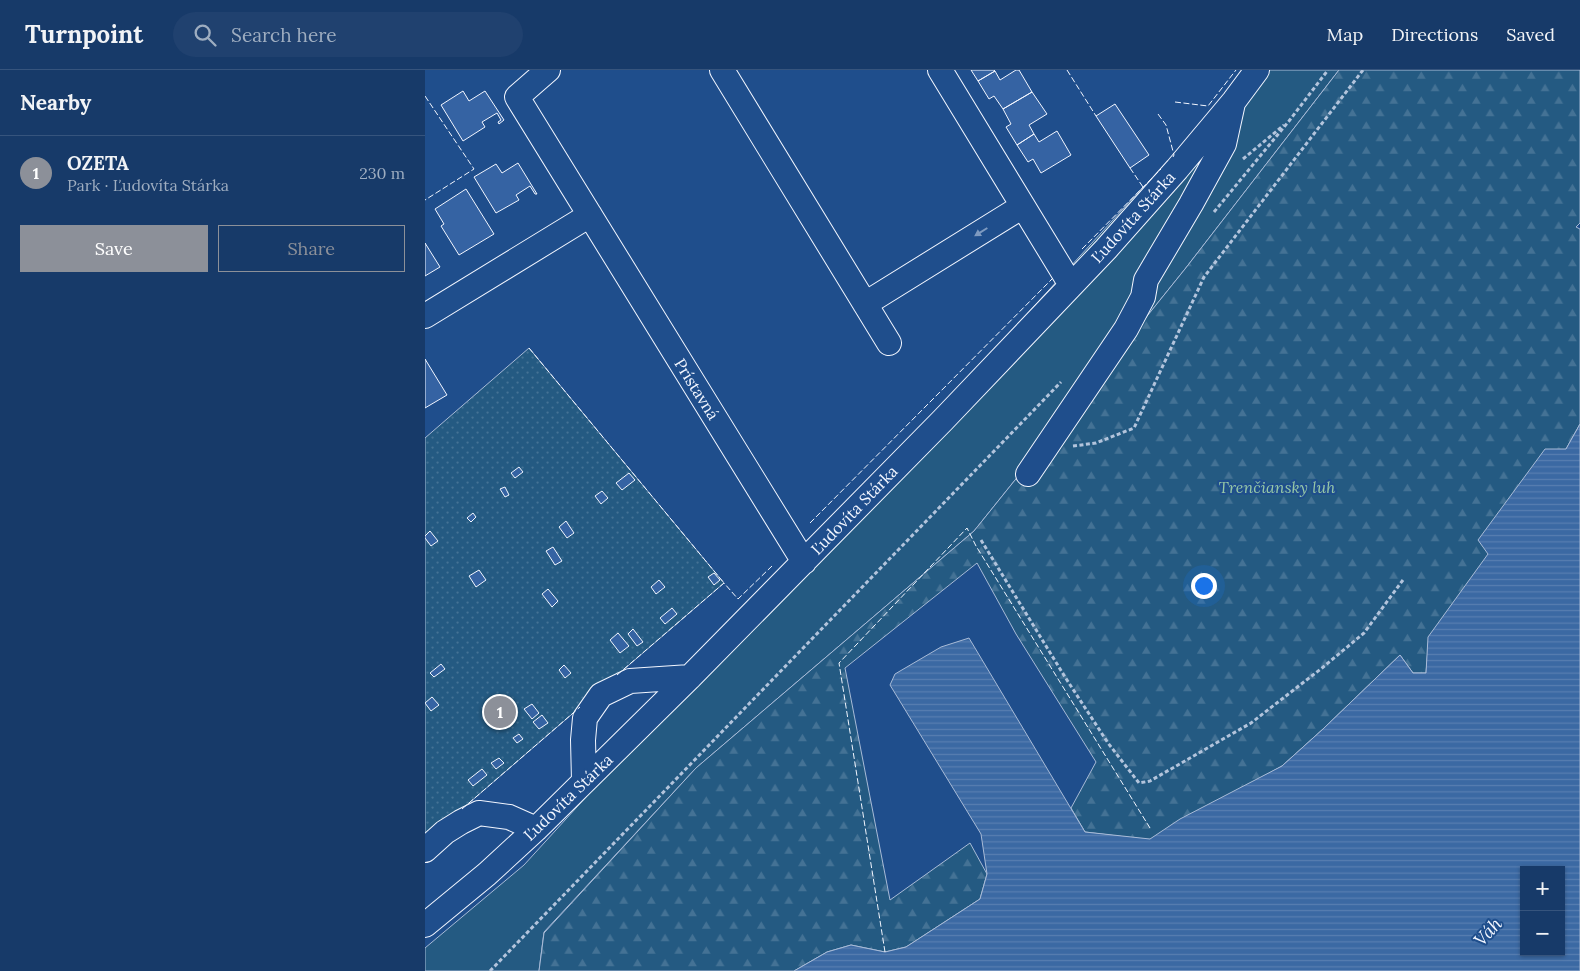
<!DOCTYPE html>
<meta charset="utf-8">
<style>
body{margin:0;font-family:Lora,serif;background:#20416f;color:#f1f3f6}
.controls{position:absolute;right:15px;bottom:15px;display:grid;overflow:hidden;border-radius:0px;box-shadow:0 1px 4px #0004}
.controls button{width:45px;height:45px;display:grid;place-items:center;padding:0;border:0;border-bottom:1px solid #36547d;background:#173a69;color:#f1f3f6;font:25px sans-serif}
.you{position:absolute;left:778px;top:515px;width:18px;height:18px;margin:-12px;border:4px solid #fff;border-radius:50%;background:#1a73e8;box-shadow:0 0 0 8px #1a73e833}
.badge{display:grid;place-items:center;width:32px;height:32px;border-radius:50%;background:#8c9099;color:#fff;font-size:16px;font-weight:700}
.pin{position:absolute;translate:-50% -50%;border:2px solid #fff;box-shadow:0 1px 5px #0006}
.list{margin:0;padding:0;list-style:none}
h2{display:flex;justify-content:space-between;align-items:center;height:65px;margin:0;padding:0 20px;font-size:21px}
h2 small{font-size:16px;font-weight:400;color:#9eadc0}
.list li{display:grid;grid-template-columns:32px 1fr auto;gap:15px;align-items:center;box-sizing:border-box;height:75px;padding:0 20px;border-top:1px solid #36547d}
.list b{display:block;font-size:19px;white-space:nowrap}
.list p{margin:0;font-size:16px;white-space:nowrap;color:#9eadc0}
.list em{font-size:16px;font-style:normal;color:#9eadc0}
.actions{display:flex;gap:10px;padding:15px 20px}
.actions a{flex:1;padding:11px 0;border:1px solid #8c9099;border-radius:0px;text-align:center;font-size:18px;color:#8c9099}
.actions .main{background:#8c9099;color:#fff}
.icon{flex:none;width:28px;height:28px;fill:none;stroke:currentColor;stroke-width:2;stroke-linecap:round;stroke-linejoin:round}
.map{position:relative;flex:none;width:1155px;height:901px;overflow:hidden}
header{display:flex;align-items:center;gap:30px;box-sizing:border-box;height:70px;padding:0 25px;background:#173a69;border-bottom:1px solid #36547d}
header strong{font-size:24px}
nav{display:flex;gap:28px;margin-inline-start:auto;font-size:18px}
.search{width:350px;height:45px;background:#20416f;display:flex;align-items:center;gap:12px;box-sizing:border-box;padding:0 18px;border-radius:28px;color:#9eadc0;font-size:19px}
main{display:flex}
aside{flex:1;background:#173a69}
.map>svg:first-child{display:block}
.grass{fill:#245a82;stroke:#a8bbd7}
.forest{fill:url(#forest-firs);stroke:#a8bbd7}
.garden{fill:url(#garden-dots);stroke:#a8bbd7}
.water{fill:url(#water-rules);stroke:#a8bbd7;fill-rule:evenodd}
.building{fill:#3563a3;stroke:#f2f6ff}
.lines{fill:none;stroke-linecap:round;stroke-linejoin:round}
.minor-casing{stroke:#f2f6ff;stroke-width:26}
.path{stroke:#b3c4dc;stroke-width:3;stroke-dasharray:4 2.5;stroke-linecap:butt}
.minor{stroke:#1f4e8c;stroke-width:24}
.fence{stroke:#f2f6ff;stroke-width:1;stroke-dasharray:6 2.5;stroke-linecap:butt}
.oneway{fill:#7e9ac0}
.labels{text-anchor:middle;stroke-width:4;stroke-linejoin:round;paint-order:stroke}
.street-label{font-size:16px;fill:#f2f6ff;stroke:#1f4e8c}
.park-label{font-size:16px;font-style:italic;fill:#97c8a6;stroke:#1f4e8c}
.water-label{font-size:18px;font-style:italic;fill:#f2f6ff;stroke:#1f4e8c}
</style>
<header>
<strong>Turnpoint</strong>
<div class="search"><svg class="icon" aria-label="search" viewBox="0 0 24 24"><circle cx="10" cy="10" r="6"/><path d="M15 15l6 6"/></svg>Search here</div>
<nav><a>Map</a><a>Directions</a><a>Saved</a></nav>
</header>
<main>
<aside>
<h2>Nearby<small></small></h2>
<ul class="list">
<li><span class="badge">1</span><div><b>OZETA</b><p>Park · Ľudovíta Stárka</p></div><em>230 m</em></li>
</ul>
<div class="actions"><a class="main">Save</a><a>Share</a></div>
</aside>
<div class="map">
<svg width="1155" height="901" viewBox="0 0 1155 901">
<defs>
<pattern id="forest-firs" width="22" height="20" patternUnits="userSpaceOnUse" patternTransform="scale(1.25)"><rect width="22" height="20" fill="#245a82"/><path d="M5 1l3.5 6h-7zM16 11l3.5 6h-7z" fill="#447295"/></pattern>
<pattern id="garden-dots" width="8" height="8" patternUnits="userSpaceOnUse" patternTransform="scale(1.25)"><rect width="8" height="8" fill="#245a82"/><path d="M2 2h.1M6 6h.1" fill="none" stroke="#447295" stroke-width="1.8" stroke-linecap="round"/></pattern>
<pattern id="water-rules" width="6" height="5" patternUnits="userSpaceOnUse" patternTransform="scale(1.25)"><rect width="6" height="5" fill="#3b69a3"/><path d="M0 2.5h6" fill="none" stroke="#587fb1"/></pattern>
</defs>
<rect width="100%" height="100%" fill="#1f4e8c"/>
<!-- grass -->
<path class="grass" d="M843 0H914L760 199 549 461 271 698 119 862 114 901H0V878L99 795 718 117 728 137Z"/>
<!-- forest -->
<path class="forest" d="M914 0H1155V153L1151 157 1155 159V354L1141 379 1004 567 1001 603H988L975 585 898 659 857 696 725 770 660 762 646 738 671 692 591 564 552 493 420 598 465 830 545 773 562 804 555 829 481 877 460 882 426 875 402 882 369 901H114L119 863 271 698 549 461 760 199Z"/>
<!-- garden -->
<path class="garden" d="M104 278 299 513 0 771V368Z"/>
<!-- water -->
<path class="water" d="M1155 354V901H369L402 882 426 875 460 882 481 877 555 829 562 804 556 764 465 615 470 604 516 577 544 568 660 762 725 769 755 749 857 696 898 659 975 585 988 603H1001L1003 567 1063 484 1053 470 1120 379H1141ZM1099 800H1136V882H1099Z"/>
<!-- building -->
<path class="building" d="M546 0H569L570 1 553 11Z
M591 0H594L607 22 578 39 569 26 564 29 553 11 570 1 575 10Z
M38 21 44 31 60 21 79 50 74 54 73 52 76 50 72 43 57 52 60 57 38 71 16 35Z
M607 22 622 44 604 55 609 64 592 75 581 57 586 54 578 39Z
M690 34 724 85 705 98 671 46Z
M632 61 646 85 616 103 608 89 603 92 592 75 609 64 614 72Z
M93 93 112 124H110L105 116 91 125 94 130 71 143 49 107 71 94 77 103Z
M41 119 69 164 34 185 16 156 19 154 10 139Z
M0 173 15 197 0 206Z
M0 289 22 325 0 338Z
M94 397 98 402 90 408 86 403Z
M204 403 210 410 197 420 191 413Z
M80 417 84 425 80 427 75 419Z
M177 421 183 428 176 434 170 426Z
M48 443 51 447 46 452 42 448Z
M141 451 149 463 142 468 134 457Z
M5 461 13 471 6 476 0 468V466Z
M128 477 137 491 130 495 121 481Z
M54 500 61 510 51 517 44 506Z
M289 503 295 510 289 515 283 507Z
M234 510 240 517 231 524 226 517Z
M123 519 133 531 127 537 117 524Z
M247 538 252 544 240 554 235 548Z
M208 559 218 572 212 576 203 564Z
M193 563 204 576 195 583 185 570Z
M16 594 20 599 9 607 5 603Z
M139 595 146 603 140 608 134 600Z
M7 627 14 635 6 641 0 633Z
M107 634 114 643 107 649 99 639Z
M117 645 123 653 114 659 108 652Z
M94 664 98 669 92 673 88 668Z
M74 688 79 693 71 699 66 693Z
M57 699 62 705 48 716 43 710Z"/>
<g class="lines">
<defs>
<path id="minor" d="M123 0 92 27 379 492
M297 0 464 273
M515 0 646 215
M440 234 598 136
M0 246 165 145
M603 404 701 259 718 227 721 210 766 134 799 74 808 33
M159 711 158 670 160 648 176 625 205 611 265 607
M0 780 20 762 36 752 54 743 84 747 111 759
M0 855 62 804 111 759 265 607 518 350 681 179 752 99 809 31 832 0"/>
</defs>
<!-- minor casing -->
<use href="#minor" class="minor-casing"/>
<!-- path -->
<path class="path" d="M818 89 859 55
M789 142 864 51 903 0
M648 376 671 373 709 358 779 207 938 0
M556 470 640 607 683 673 714 713 725 711 826 653 897 598 939 563 978 510
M65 901 636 312"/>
<!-- minor -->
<use href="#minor" class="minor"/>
<!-- fence -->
<path class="fence" d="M642 0 671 46
M0 26 49 99 0 130
M750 32 783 36 811 0
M733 44 741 55 749 85 748 87
M705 98 718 117
M657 179 736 99
M104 278 299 513
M385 453 628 208
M192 605 299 513 313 529 347 496
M37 739 155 637
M460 882 414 593 542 458 551 476 725 758"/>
</g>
<!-- one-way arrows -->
<defs><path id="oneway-solid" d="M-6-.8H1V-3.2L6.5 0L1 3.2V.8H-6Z" transform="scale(1.25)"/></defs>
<use class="oneway" href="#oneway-solid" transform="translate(556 162) rotate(148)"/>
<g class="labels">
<!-- street labels -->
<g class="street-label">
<text transform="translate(708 147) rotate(-48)" y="6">Ľudovíta Stárka</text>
<text transform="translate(272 319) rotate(58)" y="6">Prístavná</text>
<text transform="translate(429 440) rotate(-46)" y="6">Ľudovíta Stárka</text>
<text transform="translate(143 727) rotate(-44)" y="6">Ľudovíta Stárka</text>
</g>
<!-- park labels -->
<g class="park-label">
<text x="852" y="423">Trenčiansky luh</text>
</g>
<!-- water labels -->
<g class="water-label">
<text transform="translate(1063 862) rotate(-47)" y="6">Váh</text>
</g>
</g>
</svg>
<div class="controls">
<button>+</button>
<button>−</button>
</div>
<div class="you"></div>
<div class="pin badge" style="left:75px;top:642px">1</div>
</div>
</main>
